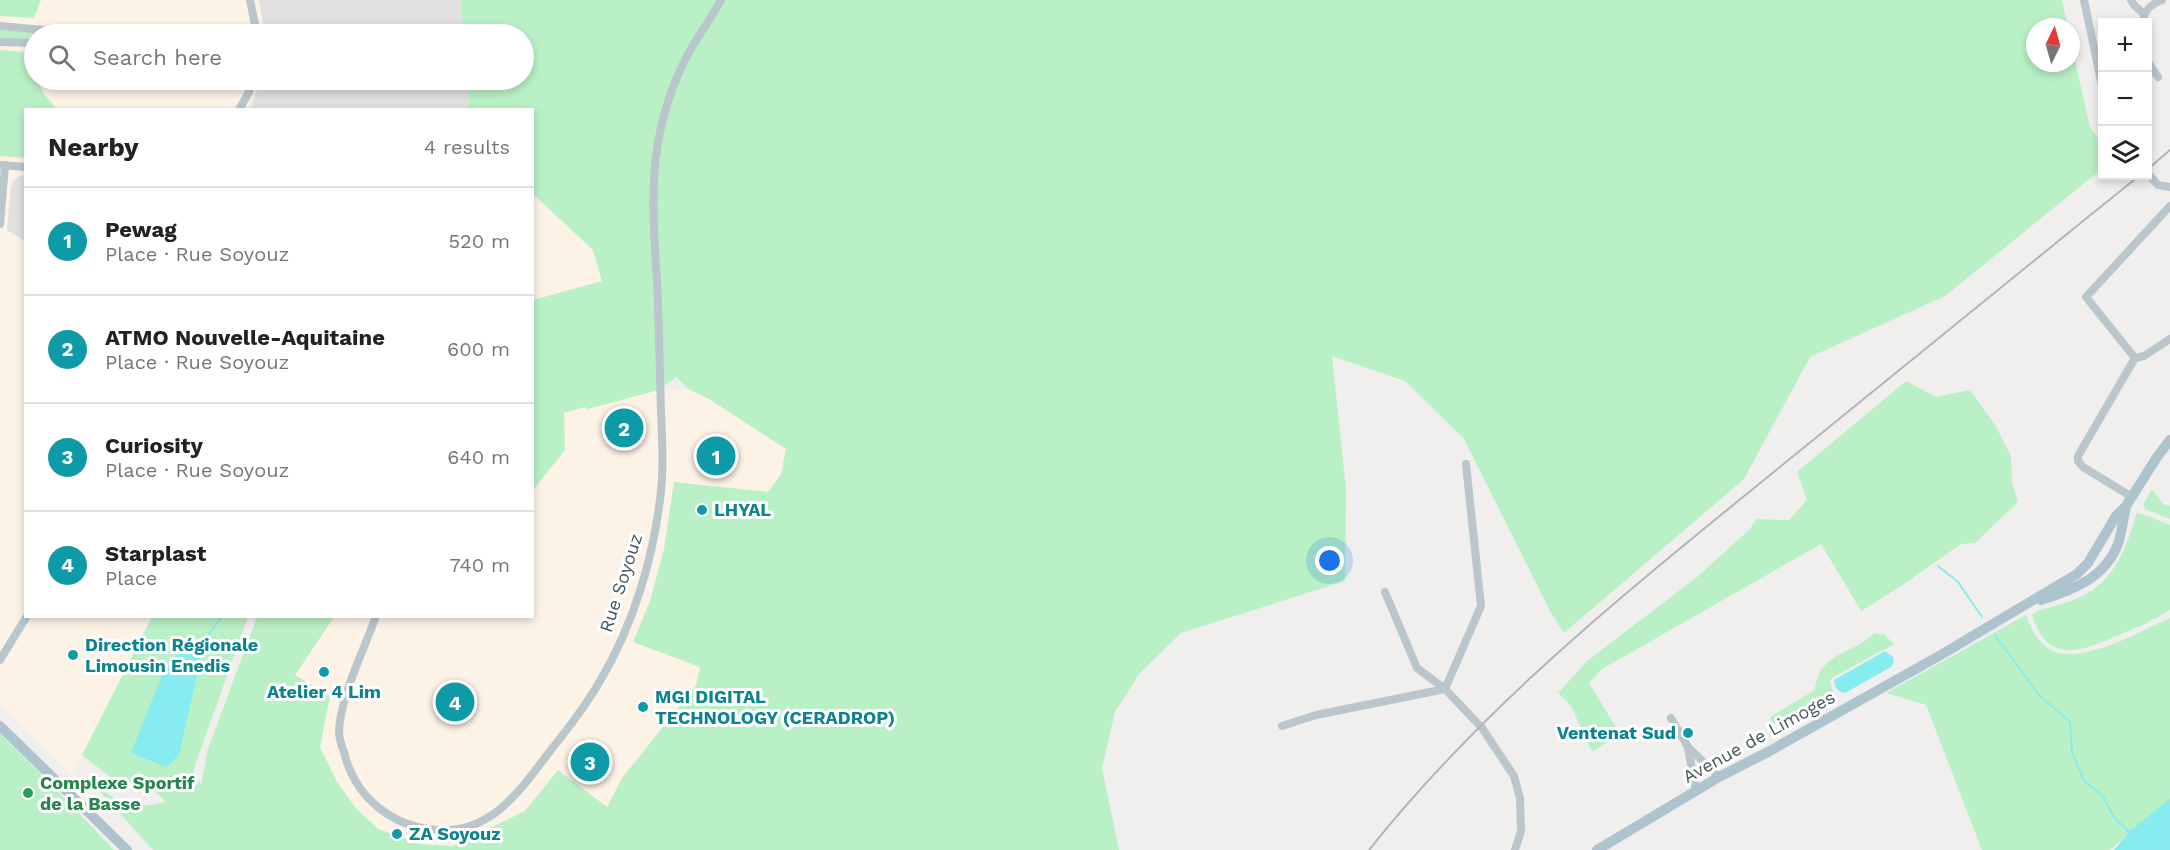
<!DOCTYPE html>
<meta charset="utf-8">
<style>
body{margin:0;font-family:"Work Sans",sans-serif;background:#f6f6f6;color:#222}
.controls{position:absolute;right:18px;top:18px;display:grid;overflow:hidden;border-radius:0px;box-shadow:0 3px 9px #0003}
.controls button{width:54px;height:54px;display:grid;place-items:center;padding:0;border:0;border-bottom:2px solid #e0e0e0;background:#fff;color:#222;font:30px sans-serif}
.compass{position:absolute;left:2026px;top:18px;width:54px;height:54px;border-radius:50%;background:#fff;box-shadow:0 3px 9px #0003;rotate:5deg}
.you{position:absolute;left:1330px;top:561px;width:21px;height:21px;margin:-15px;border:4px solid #fff;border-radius:50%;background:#1a73e8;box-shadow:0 0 0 9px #1a73e833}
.badge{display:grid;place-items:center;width:39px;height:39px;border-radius:50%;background:#db2777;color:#fff;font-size:20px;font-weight:700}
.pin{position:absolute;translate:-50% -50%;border:3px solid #fff;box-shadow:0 2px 6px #0006}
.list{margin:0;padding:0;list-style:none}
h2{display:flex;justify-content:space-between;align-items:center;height:78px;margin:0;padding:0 24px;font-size:26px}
h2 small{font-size:20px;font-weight:400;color:#767676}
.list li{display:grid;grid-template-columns:39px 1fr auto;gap:18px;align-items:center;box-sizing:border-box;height:108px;padding:0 24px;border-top:2px solid #e0e0e0}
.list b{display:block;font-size:22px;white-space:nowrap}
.list p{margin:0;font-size:20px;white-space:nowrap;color:#767676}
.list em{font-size:20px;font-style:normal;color:#767676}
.icon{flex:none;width:33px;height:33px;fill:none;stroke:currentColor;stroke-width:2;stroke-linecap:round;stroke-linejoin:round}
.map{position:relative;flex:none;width:2170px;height:850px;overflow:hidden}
.search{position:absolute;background:#fff;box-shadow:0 3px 9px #0003;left:24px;top:24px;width:510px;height:66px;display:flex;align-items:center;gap:15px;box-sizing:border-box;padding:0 21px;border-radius:33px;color:#767676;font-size:22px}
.panel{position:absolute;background:#fff;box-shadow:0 3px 9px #0003;left:24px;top:108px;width:510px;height:510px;border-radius:0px}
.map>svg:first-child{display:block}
.commercial{fill:#fcf2e6}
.education{fill:#e2dfe1}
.green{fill:#baf0c5}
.water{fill:#86ecef}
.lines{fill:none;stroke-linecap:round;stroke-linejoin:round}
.stream{stroke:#86ecef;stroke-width:2}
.minor{stroke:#b9c6cc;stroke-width:8}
.major{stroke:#adc4ce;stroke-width:10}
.rail{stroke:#b0b5b9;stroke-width:2}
.culture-dot{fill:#0f9aa8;stroke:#fff;stroke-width:2}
.leisure-dot{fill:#2e9e5b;stroke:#fff;stroke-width:2}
.labels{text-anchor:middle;stroke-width:6;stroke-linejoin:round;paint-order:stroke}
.culture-label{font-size:18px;font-weight:bold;fill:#0d838f;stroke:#fff;text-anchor:start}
.street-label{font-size:18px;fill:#46565c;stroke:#fff}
.leisure-label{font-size:18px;font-weight:bold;fill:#27864d;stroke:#fff;text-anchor:start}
</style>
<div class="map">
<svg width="2170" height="850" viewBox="0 0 2170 850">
<rect width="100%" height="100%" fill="#f1eeee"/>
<!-- commercial -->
<path class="commercial" d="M0 0H259L263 15 265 34H34V80H257L250 104 245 109 26 110 25 174 14 178 11 185 7 230 26 241V616L151 617 72 776 0 705Z
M532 194 593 250 602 282 533 300Z
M688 389 709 399 786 449 781 474 725 554 696 686 622 778 607 807 558 770 525 811 453 846 420 844 378 829 355 807 337 782 320 747 330 696 295 676 334 617 532 616 533 418 655 391Z"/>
<!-- education -->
<path class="education" d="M259 0H461L463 34H265Z
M260 80H467L469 109 251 110Z
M20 176H25V241L7 230 11 188 14 181Z"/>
<!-- green -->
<path class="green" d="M0 0H41L34 18 0 16Z
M461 0H2062L2068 27H2035V63H2071V43L2090 127 2102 144V169L1945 296 1810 357 1744 479 1564 633 1551 613 1464 439 1405 381 1332 356 1346 489 1345 581 1181 633 1140 673 1115 712 1102 768 1119 850H153L95 786 131 808 166 802 157 793 115 776 114 780 82 755 152 617H248L193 771 201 785 208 749 257 617H334L295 675 330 696 320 747 337 782 355 807 378 829 420 844 453 846 525 811 558 770 607 807 622 778 696 686 700 667 633 642 650 601 664 549 674 482 768 492 781 474 786 449 709 399 688 389 677 377 655 391 588 409 585 407 564 413 565 450 533 490V300L602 281 593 250 533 194 532 110 469 109 467 80H524V34H463Z
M0 30 38 33V34H34V41L0 38Z
M0 50 34 53V80H38L43 93 57 109 26 110 25 158 0 156Z
M1906 381 1936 397 1970 390 1994 423 2011 456 2012 482 2018 502 1975 543 1961 544 1901 586 1861 611 1821 544 1602 669 1589 683 1620 734 1592 752 1571 706 1558 693 1587 661 1697 577 1750 529 1756 519 1789 520 1807 500 1797 472Z
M2152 489 2164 505 2170 506V519L2145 509 2143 505Z
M2137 512 2170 525V610C2154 620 2136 628 2119 635 2082 651 2048 666 2032 615L2037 611C2050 607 2065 604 2078 598 2115 582 2126 548 2137 512Z
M2026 615C2031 627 2035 638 2045 646 2073 671 2141 631 2170 618V798L2110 850H1982L1926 705 1886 693Z
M1874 633 1885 635 1894 644 1832 678 1830 682 1834 694 1772 724 1770 717 1815 690C1819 651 1852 656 1874 633Z
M0 734 46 779 114 850H0Z"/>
<!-- water -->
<path class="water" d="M188 639 203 648 179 755 166 767 131 753 162 675Z
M1885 651 1893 657 1894 662 1891 667 1845 693C1837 691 1835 688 1834 680Z
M2170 798V850H2114L2129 832Z"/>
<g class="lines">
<!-- stream -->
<path class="stream" d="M1938 566 1958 582 1982 617
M1995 635 2039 695 2070 722 2072 752 2084 781 2102 795 2114 817 2129 832
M197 646 205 640 222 616"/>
<!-- minor -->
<path class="minor" d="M250 0 257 34
M2084 0 2102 86
M2131 0 2134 5 2144 14
M2143 22C2144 10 2151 4 2162 0
M0 26 44 30 45 34
M0 42 34 43
M2148 57V62L2158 77
M239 110 249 92 252 80
M0 165 26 167
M2148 174 2158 185 2170 187
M0 224 5 165
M2135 358 2086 297 2170 206
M1466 464 1481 606 1445 689 1482 728 1514 776 1520 798 1521 831 1515 850
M2132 497 2083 467 2078 461V456L2135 358 2144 356 2170 339
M1385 592 1417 668 1445 689
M376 616C364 650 340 697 339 732 339 740 343 748 345 756 357 799 393 827 437 830 490 834 519 792 547 755 566 731 585 707 600 681 634 624 654 556 661 491 664 465 662 438 661 412 660 375 659 339 658 302 656 254 650 205 656 156 661 118 673 80 692 47 702 31 712 16 721 0
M0 660 27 616
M1671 718 1688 747 1719 777
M1282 726 1316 715 1445 689
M1688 748 1696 790"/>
<!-- major -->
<path class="major" d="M2041 600C2073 590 2105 578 2118 544 2122 532 2123 519 2126 507
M0 726 127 850
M1597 850 1719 777 1766 753 1939 656 2077 574 2088 563 2116 516 2126 506 2157 457 2170 440"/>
<!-- rail -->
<path class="rail" d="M2148 169 2170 150
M1369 850C1481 709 1620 597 1759 484 1886 381 2012 278 2139 176"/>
</g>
<!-- markers -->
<g class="culture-dot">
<circle cx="702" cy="510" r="6"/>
<circle cx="73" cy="655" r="6"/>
<circle cx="324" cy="672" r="6"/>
<circle cx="643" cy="707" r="6"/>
<circle cx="1688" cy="733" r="6"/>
<circle cx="397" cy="834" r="6"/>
</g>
<circle class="leisure-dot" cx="28" cy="793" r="6"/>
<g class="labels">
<!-- culture labels -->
<g class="culture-label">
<text x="714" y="516">LHYAL</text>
<text x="85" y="651">Direction Régionale<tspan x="85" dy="21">Limousin Enedis</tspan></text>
<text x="324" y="698" text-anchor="middle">Atelier 4 Lim</text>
<text x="655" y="703">MGI DIGITAL<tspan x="655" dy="21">TECHNOLOGY (CERADROP)</tspan></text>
<text x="1676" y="739" text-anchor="end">Ventenat Sud</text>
<text x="409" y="840">ZA Soyouz</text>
</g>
<!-- street labels -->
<g class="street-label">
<text transform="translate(621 583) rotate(-72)" y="6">Rue Soyouz</text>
<text transform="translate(1759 737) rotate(-29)" y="6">Avenue de Limoges</text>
</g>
<!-- leisure labels -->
<g class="leisure-label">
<text x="40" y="789">Complexe Sportif<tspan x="40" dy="21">de la Basse</tspan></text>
</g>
</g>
</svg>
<div class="controls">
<button>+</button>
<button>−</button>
<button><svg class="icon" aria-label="layers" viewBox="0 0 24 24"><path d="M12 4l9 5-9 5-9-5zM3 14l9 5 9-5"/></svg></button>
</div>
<svg class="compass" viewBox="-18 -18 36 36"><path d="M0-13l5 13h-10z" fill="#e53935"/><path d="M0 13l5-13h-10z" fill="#767676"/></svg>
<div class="you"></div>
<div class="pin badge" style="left:716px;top:456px;background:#0f9aa8">1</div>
<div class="pin badge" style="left:624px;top:428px;background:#0f9aa8">2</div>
<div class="pin badge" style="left:590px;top:762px;background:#0f9aa8">3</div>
<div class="pin badge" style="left:455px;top:702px;background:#0f9aa8">4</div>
<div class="search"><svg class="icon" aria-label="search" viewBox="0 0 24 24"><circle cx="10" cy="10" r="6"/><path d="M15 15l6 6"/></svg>Search here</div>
<section class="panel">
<h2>Nearby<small>4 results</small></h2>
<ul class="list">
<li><span class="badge" style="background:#0f9aa8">1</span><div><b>Pewag</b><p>Place · Rue Soyouz</p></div><em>520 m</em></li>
<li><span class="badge" style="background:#0f9aa8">2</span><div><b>ATMO Nouvelle-Aquitaine</b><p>Place · Rue Soyouz</p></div><em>600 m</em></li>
<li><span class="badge" style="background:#0f9aa8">3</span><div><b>Curiosity</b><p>Place · Rue Soyouz</p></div><em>640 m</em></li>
<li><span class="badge" style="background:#0f9aa8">4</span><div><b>Starplast</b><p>Place</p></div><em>740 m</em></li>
</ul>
</section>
</div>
